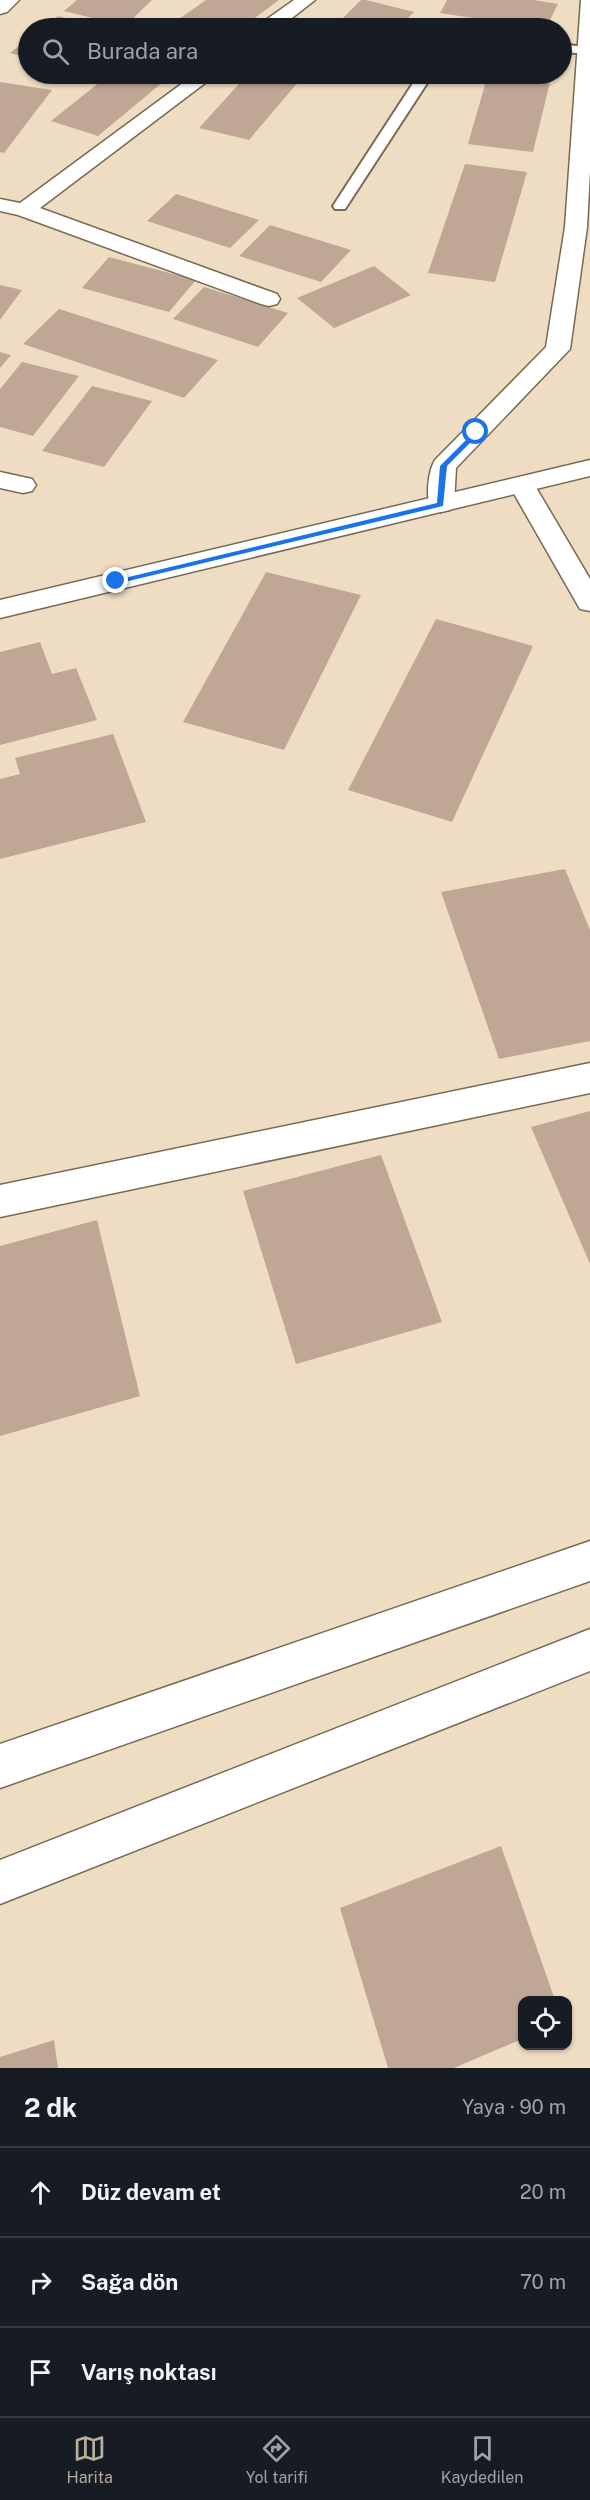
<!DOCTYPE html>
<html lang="tr">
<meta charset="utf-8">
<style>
body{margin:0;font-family:"Public Sans",sans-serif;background:#242831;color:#f1f3f6}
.controls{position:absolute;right:18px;bottom:18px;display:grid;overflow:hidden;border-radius:12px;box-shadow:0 2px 4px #0004}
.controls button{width:54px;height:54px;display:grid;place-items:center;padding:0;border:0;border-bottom:2px solid #363941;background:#171b24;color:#f1f3f6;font:30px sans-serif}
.stop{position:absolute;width:18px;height:18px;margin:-14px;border:4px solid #1a73e8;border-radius:50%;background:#fff}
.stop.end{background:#1a73e8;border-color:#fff;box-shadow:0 2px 6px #0008}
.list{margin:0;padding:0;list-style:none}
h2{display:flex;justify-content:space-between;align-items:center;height:78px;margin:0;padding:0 24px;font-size:26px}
h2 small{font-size:20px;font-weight:400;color:#9ea1a6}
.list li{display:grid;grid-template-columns:39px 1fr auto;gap:18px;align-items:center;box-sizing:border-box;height:90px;padding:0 24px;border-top:2px solid #363941}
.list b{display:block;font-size:22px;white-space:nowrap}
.list em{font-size:20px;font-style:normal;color:#9ea1a6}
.icon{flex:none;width:33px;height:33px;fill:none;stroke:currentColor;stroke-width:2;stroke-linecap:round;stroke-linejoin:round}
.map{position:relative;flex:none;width:590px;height:2068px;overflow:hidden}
.search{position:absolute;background:#171b24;box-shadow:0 2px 4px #0004;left:18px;right:18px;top:18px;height:66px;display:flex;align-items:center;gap:15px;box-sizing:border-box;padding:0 21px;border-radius:33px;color:#9ea1a6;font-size:22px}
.sheet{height:348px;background:#171b24}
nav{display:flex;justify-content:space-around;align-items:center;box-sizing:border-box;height:84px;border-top:2px solid #363941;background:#171b24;font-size:16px;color:#9ea1a6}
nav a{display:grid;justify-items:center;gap:3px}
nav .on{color:#b7ad9a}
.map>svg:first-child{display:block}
.building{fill:#c0a795}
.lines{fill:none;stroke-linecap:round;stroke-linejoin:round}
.lane-casing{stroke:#786952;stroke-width:4}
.street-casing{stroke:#786952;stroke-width:3}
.secondary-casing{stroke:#786952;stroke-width:3}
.lane{fill:#fff;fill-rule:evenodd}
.street{fill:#fff;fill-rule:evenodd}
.secondary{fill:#fff;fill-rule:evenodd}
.route{fill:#1a73e8}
</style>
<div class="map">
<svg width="590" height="2068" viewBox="0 0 590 2068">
<rect width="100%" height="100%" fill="#eeddc3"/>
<!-- building -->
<path class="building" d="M77 0H152L125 26 64 11Z
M206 0H279L241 28H166Z
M361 0H366L414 12 398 28H333Z
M447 0H534L558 4 546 28H537L440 13Z
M58 16 101 28H42Z
M28 39V58L10 53Z
M110 74H156L169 77 98 136 51 121Z
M248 74H305L249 140 199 128Z
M488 74H552L533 152 468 144Z
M0 82 52 90 4 153 0 152Z
M465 164 527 172 495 282 428 273Z
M176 194 259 220 230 248 147 221Z
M270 225 351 250 321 282 239 256Z
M109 257 196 280 169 312 82 288Z
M374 266 411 295 334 328 297 298Z
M0 285 22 290 0 320Z
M204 287 288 313 258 347 173 319Z
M59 309 218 360 184 398 23 344Z
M0 352 11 355 0 368Z
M22 362 79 376 33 436 0 427V389Z
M92 386 152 401 104 467 42 451Z
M266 572 361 595 284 750 183 722Z
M436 619 533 646 452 822 348 790Z
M40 642 52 674 76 668 97 720 0 745V652Z
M113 734 146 822 0 859V779L20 774 15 758Z
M565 869 590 930V1041L499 1059 441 892Z
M590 1111V1264L531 1127Z
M381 1155 442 1322 296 1364 243 1191Z
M97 1220 140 1396 0 1436V1246Z
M501 1846 555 2000H522V2039L454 2068H388L340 1908Z
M54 2040 58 2068H0V2057Z"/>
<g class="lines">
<defs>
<path id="lane" d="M562 44 590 48V54L562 52Z
M419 74H433L345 209H335L333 206Z"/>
<path id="street" d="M0 0H19L7 12 0 14Z
M294 0H315L279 28H258L260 24Z
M581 0H590V171L587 227 570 349 456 468 454 504 450 510 441 512 432 510C425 499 428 471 435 460L546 347 565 227Z
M195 74H217L40 208 277 294 280 299 277 304 269 306 261 304 18 215 0 211V199L20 203Z
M0 472 32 479 36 485 32 491 23 493 0 488Z
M522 477 531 479 590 579V611L580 609 509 485 513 479Z
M590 1063V1093L0 1217V1185Z"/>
<path id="secondary" d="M590 460V476L0 618V600Z
M590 1541V1581L0 1788V1744Z
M590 1629V1671L0 1904V1860Z"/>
</defs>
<!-- lane casing -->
<use href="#lane" class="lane-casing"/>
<!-- street casing -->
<use href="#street" class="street-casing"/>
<!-- secondary casing -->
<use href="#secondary" class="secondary-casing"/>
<!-- lane -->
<use href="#lane" class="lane"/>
<!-- street -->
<use href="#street" class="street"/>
<!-- secondary -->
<use href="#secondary" class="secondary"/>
</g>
<!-- route -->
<path class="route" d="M476 430 479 434 447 466 443 506 116 584 112 581 437 503 440 466Z"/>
</svg>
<div class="controls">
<button><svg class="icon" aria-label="locate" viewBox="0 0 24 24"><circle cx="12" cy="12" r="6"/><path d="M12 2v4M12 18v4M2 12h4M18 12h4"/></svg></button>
</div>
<div class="stop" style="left:476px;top:432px"></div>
<div class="stop end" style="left:116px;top:581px"></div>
<div class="search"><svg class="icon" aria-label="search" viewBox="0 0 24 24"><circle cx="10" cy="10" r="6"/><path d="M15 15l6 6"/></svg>Burada ara</div>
</div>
<section class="sheet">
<h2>2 dk<small>Yaya · 90 m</small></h2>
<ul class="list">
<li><svg class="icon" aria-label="ahead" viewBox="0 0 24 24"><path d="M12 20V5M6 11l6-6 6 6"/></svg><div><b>Düz devam et</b></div><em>20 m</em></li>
<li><svg class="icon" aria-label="right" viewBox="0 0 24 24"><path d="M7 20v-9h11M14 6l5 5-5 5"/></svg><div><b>Sağa dön</b></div><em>70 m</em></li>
<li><svg class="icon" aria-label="arrive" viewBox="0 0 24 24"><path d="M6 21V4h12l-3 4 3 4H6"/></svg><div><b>Varış noktası</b></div></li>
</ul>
</section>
<nav>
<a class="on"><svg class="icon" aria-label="map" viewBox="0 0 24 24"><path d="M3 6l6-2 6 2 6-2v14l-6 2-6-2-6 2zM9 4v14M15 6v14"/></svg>Harita</a>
<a><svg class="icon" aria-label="directions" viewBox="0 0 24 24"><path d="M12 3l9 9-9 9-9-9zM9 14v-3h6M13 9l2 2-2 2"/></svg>Yol tarifi</a>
<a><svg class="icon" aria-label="saved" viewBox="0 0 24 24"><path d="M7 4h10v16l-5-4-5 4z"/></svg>Kaydedilen</a>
</nav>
